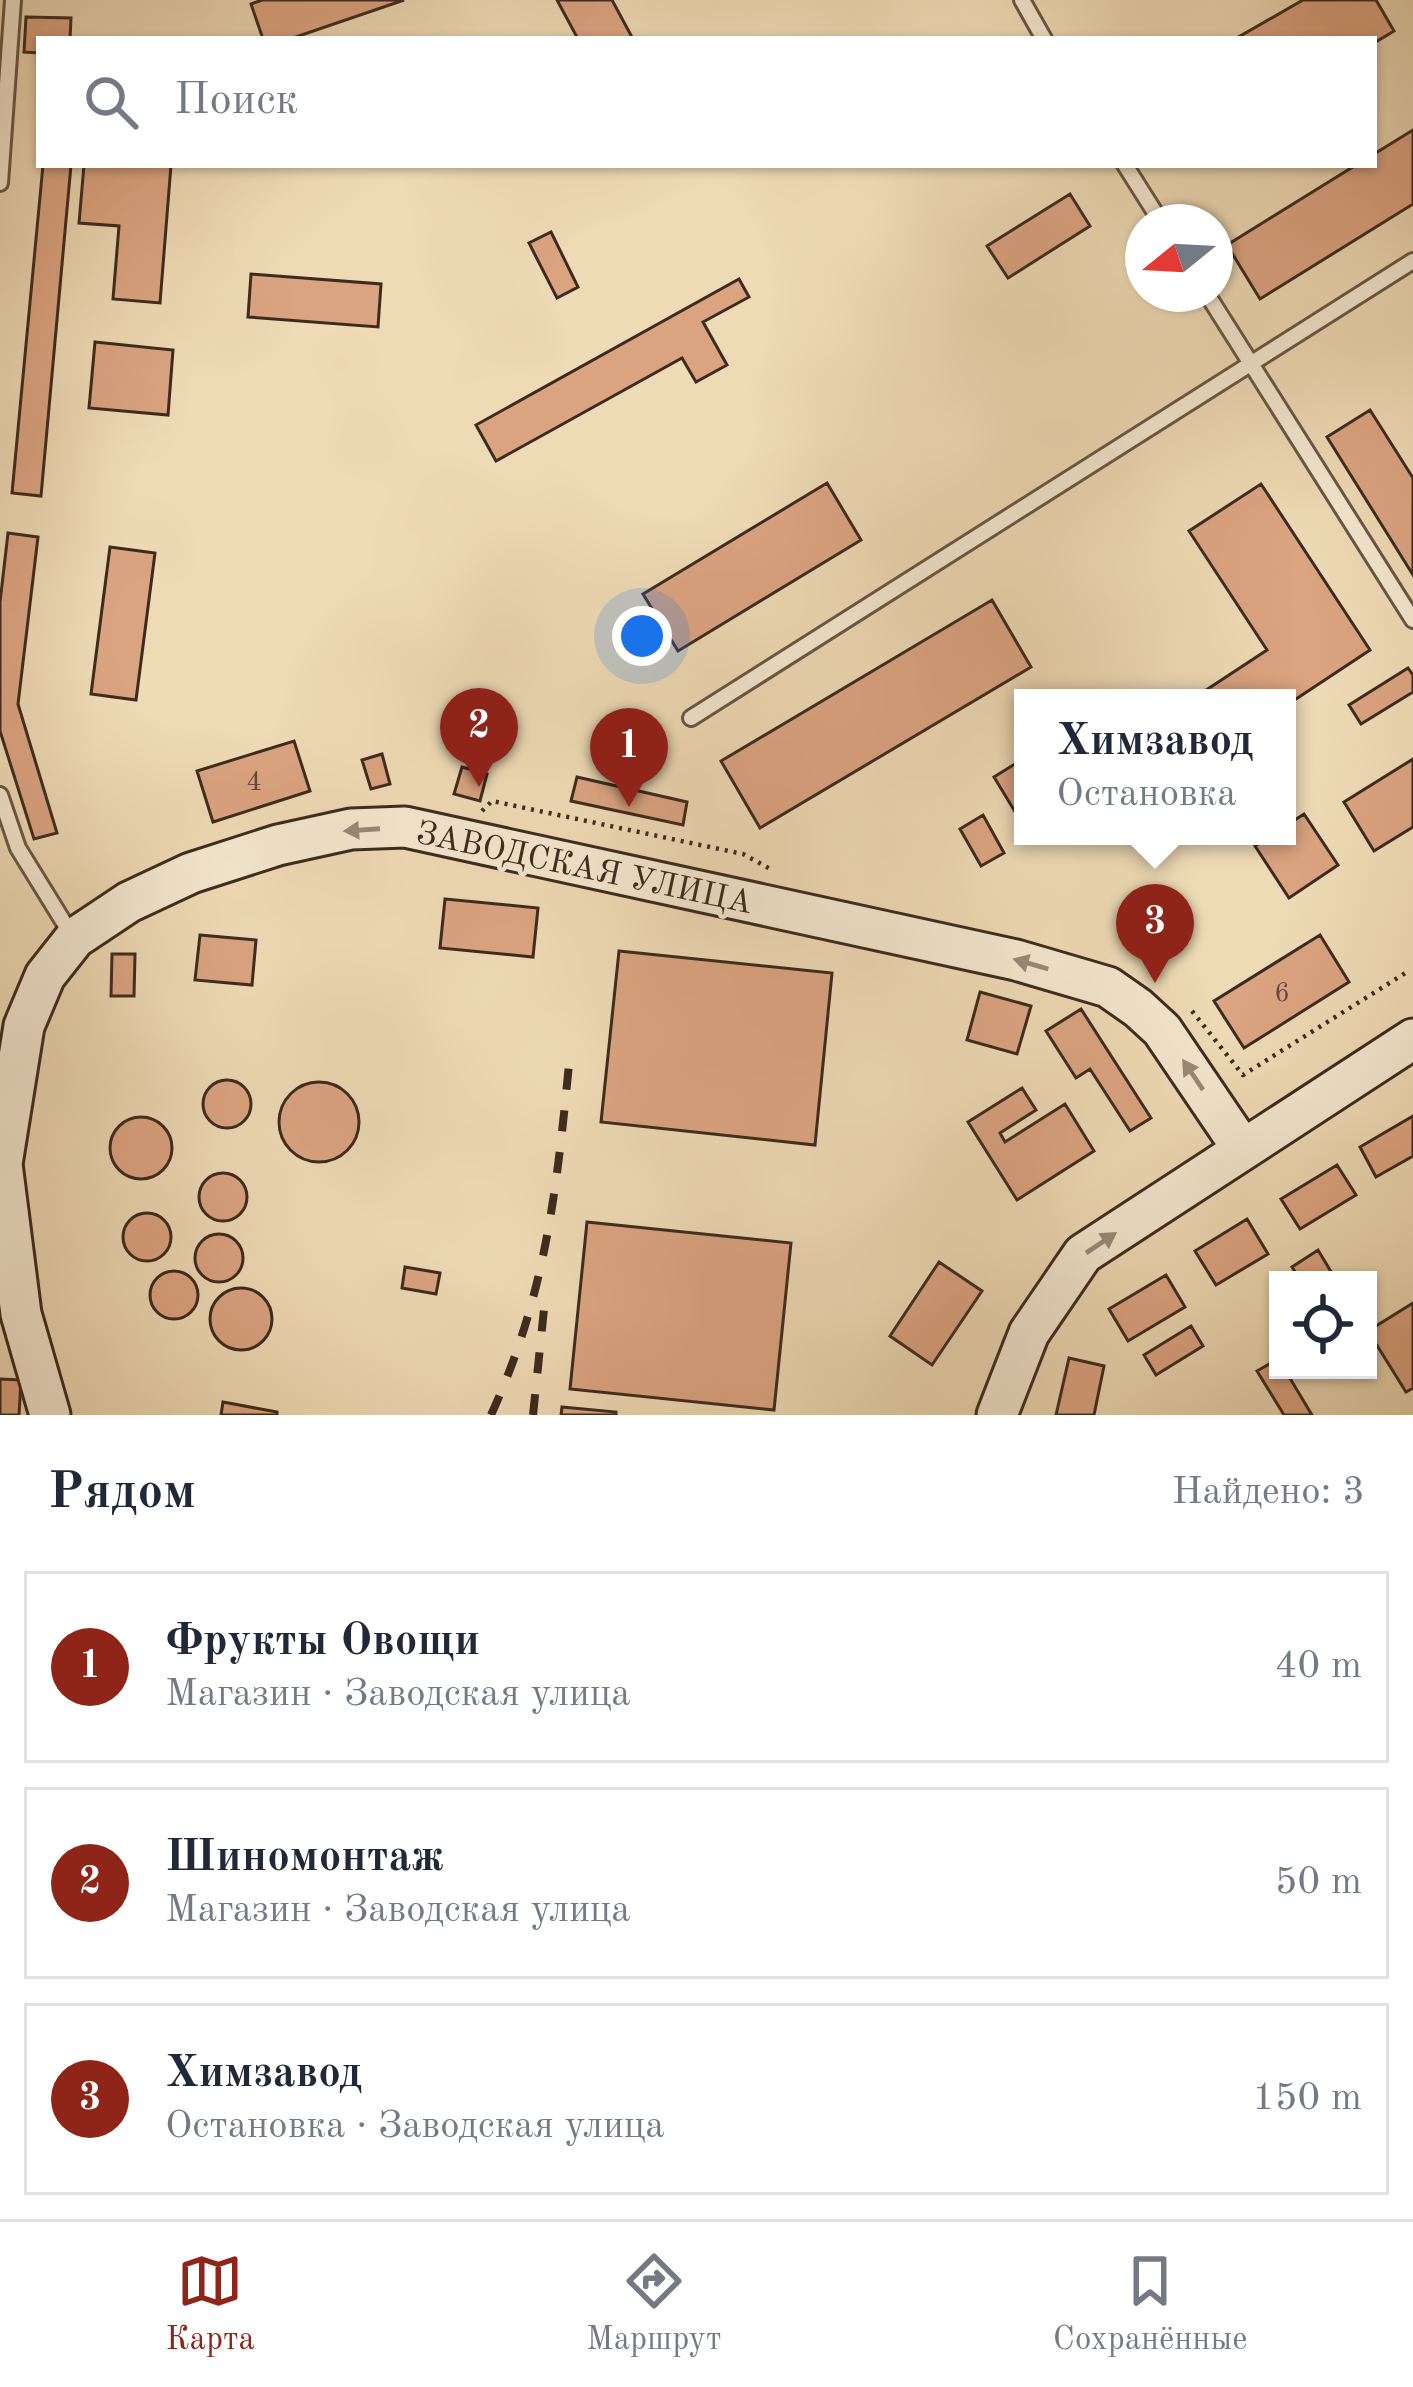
<!DOCTYPE html>
<html lang="ru">
<meta charset="utf-8">
<style>
body{margin:0;font-family:"Old Standard TT",serif;background:#f6f6f7;color:#1f2937}
.controls{position:absolute;right:36px;bottom:36px;display:grid;overflow:hidden;border-radius:0px;box-shadow:0 3px 9px #0004}
.controls button{width:108px;height:108px;display:grid;place-items:center;padding:0;border:0;border-bottom:3px solid #e0e1e3;background:#fff;color:#1f2937;font:60px sans-serif}
.compass{position:absolute;left:1125px;top:204px;width:108px;height:108px;border-radius:50%;background:#fff;box-shadow:0 3px 9px #0004;rotate:252deg}
.you{position:absolute;left:642px;top:636px;width:42px;height:42px;margin:-30px;border:9px solid #fff;border-radius:50%;background:#1a73e8;box-shadow:0 0 0 18px #1a73e833}
.badge{display:grid;place-items:center;width:78px;height:78px;border-radius:50%;background:#8f2418;color:#fff;font-size:39px;font-weight:700}
.pin{position:absolute;translate:-50% -99px;filter:drop-shadow(0 3px 6px #0008)}
.pin::after{content:'';position:absolute;top:63px;width:42px;height:36px;background:inherit;clip-path:polygon(0 0,100% 0,50% 100%)}
.popup{position:absolute;left:1014px;top:689px;width:282px;height:156px;box-sizing:border-box;display:grid;place-content:center;border-radius:0px;background:#fff;filter:drop-shadow(0 3px 9px #0005);font-size:39px;white-space:nowrap;color:#747a83}
.popup b{font-size:45px;color:#1f2937}
.popup::after{content:'';position:absolute;left:50%;top:100%;margin-left:-24px;border:24px solid transparent;border-top-color:#fff}
.list{margin:0;padding:0;list-style:none}
h2{display:flex;justify-content:space-between;align-items:center;height:156px;margin:0;padding:0 48px;font-size:51px}
h2 small{font-size:39px;font-weight:400;color:#747a83}
.list li{display:grid;grid-template-columns:78px 1fr auto;gap:36px;align-items:center;box-sizing:border-box;height:192px;margin:0 24px 24px;padding:0 24px;border:3px solid #e0e1e3;border-radius:0px}
.list b{display:block;font-size:45px;white-space:nowrap}
.list p{margin:0;font-size:39px;white-space:nowrap;color:#747a83}
.list em{font-size:39px;font-style:normal;color:#747a83}
.icon{flex:none;width:66px;height:66px;fill:none;stroke:currentColor;stroke-width:2;stroke-linecap:round;stroke-linejoin:round}
.map{position:relative;flex:none;width:1413px;height:1415px;overflow:hidden}
.search{position:absolute;background:#fff;box-shadow:0 3px 9px #0004;left:36px;right:36px;top:36px;height:132px;display:flex;align-items:center;gap:30px;box-sizing:border-box;padding:0 42px;border-radius:0px;color:#747a83;font-size:45px}
.sheet{height:804px;background:#fff}
nav{display:flex;justify-content:space-around;align-items:center;box-sizing:border-box;height:168px;border-top:3px solid #e0e1e3;background:#fff;font-size:33px;color:#747a83}
nav a{display:grid;justify-items:center;gap:6px}
nav .on{color:#8f2418}
.map>svg:first-child{display:block}
.building{fill:#dba481;stroke:#3c2b1e;stroke-width:3}
.lines{fill:none;stroke-linecap:round;stroke-linejoin:round}
.service-casing{stroke:#685744;stroke-width:20}
.secondary-casing{stroke:#3c2b1e;stroke-width:45}
.path{stroke:#3c2b1e;stroke-width:4.5;stroke-dasharray:3 6;stroke-linecap:butt}
.service{stroke:#f4e7cf;stroke-width:14}
.secondary{stroke:#f4e7cf;stroke-width:39}
.rail{stroke:#3c2b1e;stroke-width:8;stroke-dasharray:21 21;stroke-linecap:butt}
.oneway{fill:#988976}
.labels{text-anchor:middle;stroke-width:9;stroke-linejoin:round;paint-order:stroke}
.number-label{font-size:27px;fill:#644937}
.street-label{font-size:33px;fill:#3c2b1e;stroke:#f4e7cf}
</style>
<div class="map">
<svg width="1413" height="1415" viewBox="0 0 1413 1415">
<rect width="100%" height="100%" fill="#eedab5"/>
<filter id="stains"><feTurbulence type="fractalNoise" baseFrequency=".00167" numOctaves="4"/><feColorMatrix values="0 0 0 0 .2 0 0 0 0 .09 0 0 0 0 .02 0 0 0 .5 -.17"/></filter>
<radialGradient id="worn" r=".72"><stop offset=".6" stop-color="#630" stop-opacity="0"/><stop offset="1" stop-color="#630" stop-opacity=".3"/></radialGradient>
<!-- building -->
<path class="building" d="M262 0H404L290 39H263L251 4Z
M557 0H612L633 39H578Z
M1303 0H1376L1394 31 1374 43V39H1235Z
M26 17 71 18 70 39H39V53L24 52Z
M1413 130V204L1260 299 1227 245 1356 165H1374V154Z
M43 165H71L41 496 12 493Z
M84 165H171L160 303 113 299 119 226 79 223Z
M1070 194 1090 226 1008 278 987 246Z
M551 232 578 287 557 298 529 243Z
M251 274 381 284 378 327 248 317Z
M739 279 749 297 703 322 727 365 696 382 682 358 496 461 476 425Z
M95 342 173 350 168 415 89 408Z
M1370 410 1413 478V575L1327 437Z
M827 483 861 540 678 651 643 594Z
M1261 484 1370 650 1287 705V698H1194L1267 650 1189 531Z
M8 533 38 537 18 704 57 833 34 839 0 731V602Z
M110 547 155 553 136 700 91 694Z
M992 600 1031 667 760 828 721 761Z
M1408 668 1413 675V692L1361 724 1349 705Z
M294 741 310 791 213 822 197 771Z
M382 754 390 784 371 789 362 760Z
M1023 759V825L994 777Z
M1413 759V827L1374 851 1344 802Z
M462 767 487 774 480 801 454 794Z
M577 777 687 802 683 825 571 801Z
M1304 814 1338 865 1289 898 1255 846 1270 836H1287V825Z
M983 815 1004 853 981 866 960 829Z
M445 899 538 908 533 957 440 948Z
M200 935 256 940 252 985 195 980Z
M1320 935 1349 982 1244 1048 1214 1001Z
M619 951 832 973 815 1145 601 1122Z
M112 954H135L134 996H111Z
M980 992 1031 1006 1017 1054 967 1040Z
M1081 1009 1151 1118 1130 1131 1090 1069 1076 1078 1046 1031Z
M203 1104a24 24 0 1 1 48 0a24 24 0 1 1-48 0Z
M279 1122a40 40 0 1 1 80 0a40 40 0 1 1-80 0Z
M1022 1088 1036 1110 1000 1133 1005 1142 1065 1104 1094 1151 1017 1200 968 1122Z
M1413 1116V1156L1376 1177 1360 1147Z
M110 1148a31 31 0 1 1 62 0a31 31 0 1 1-62 0Z
M1337 1165 1356 1195 1300 1229 1281 1199Z
M199 1197a24 24 0 1 1 48 0a24 24 0 1 1-48 0Z
M123 1237a24 24 0 1 1 48 0a24 24 0 1 1-48 0Z
M1247 1219 1268 1254 1216 1285 1195 1251Z
M587 1222 791 1243 774 1410 570 1389Z
M195 1258a24 24 0 1 1 48 0a24 24 0 1 1-48 0Z
M1318 1250 1336 1280H1300L1292 1267Z
M939 1262 982 1291 932 1365 890 1336Z
M405 1267 440 1273 436 1294 402 1288Z
M150 1295a24 24 0 1 1 48 0a24 24 0 1 1-48 0Z
M1166 1275 1185 1307 1128 1341 1109 1309Z
M210 1319a31 31 0 1 1 62 0a31 31 0 1 1-62 0Z
M1413 1303V1388L1406 1392 1368 1331Z
M1191 1326 1203 1346 1156 1375 1144 1355Z
M1069 1358 1104 1366 1094 1415H1056Z
M1278 1359V1370H1285L1312 1415H1284L1257 1371Z
M0 1379 21 1380 19 1415H0Z
M223 1402 277 1412V1415H221Z
M562 1407 616 1412V1415H561Z"/>
<g class="lines">
<defs>
<path id="service" d="M1022 0 1044 39
M1125 165 1161 222
M0 183 13 0
M1207 294 1413 620
M691 718 1413 261
M0 795 18 848 71 934"/>
<path id="secondary" d="M50 1415 21 1314 2 1164 24 1026 45 976 75 938 129 902 191 873 278 845 351 829 405 827 1016 960 1108 987 1138 1008 1162 1030 1242 1148
M997 1415 1029 1333 1083 1254 1413 1039"/>
</defs>
<!-- service casing -->
<use href="#service" class="service-casing"/>
<!-- secondary casing -->
<use href="#secondary" class="secondary-casing"/>
<!-- path -->
<path class="path" d="M482 811 492 801 743 854 774 871
M1192 1011 1243 1075 1407 972"/>
<!-- service -->
<use href="#service" class="service"/>
<!-- secondary -->
<use href="#secondary" class="secondary"/>
<!-- rail -->
<path class="rail" d="M491 1415C547 1292 557 1186 570 1054
M533 1415 544 1309"/>
</g>
<!-- one-way arrows -->
<defs><path id="oneway-solid" d="M-6-.8H1V-3.2L6.5 0L1 3.2V.8H-6Z" transform="scale(3)"/></defs>
<g class="oneway">
<use href="#oneway-solid" transform="translate(362 830) rotate(176)"/>
<use href="#oneway-solid" transform="translate(1031 964) rotate(-164)"/>
<use href="#oneway-solid" transform="translate(1193 1075) rotate(-124)"/>
<use href="#oneway-solid" transform="translate(1101 1243) rotate(-34)"/>
</g>
<g class="labels">
<!-- number labels -->
<g class="number-label">
<text x="254" y="790">4</text>
<text x="1282" y="1001">6</text>
</g>
<!-- street labels -->
<g class="street-label">
<text transform="translate(585 866) rotate(12)" y="12">ЗАВОДСКАЯ УЛИЦА</text>
</g>
</g>
<rect width="100%" height="100%" filter="url(#stains)"/>
<rect width="100%" height="100%" fill="url(#worn)"/>
</svg>
<div class="controls">
<button><svg class="icon" aria-label="locate" viewBox="0 0 24 24"><circle cx="12" cy="12" r="6"/><path d="M12 2v4M12 18v4M2 12h4M18 12h4"/></svg></button>
</div>
<svg class="compass" viewBox="-18 -18 36 36"><path d="M0-13l5 13h-10z" fill="#e53935"/><path d="M0 13l5-13h-10z" fill="#747a83"/></svg>
<div class="you"></div>
<div class="pin badge" style="left:629px;top:807px">1</div>
<div class="pin badge" style="left:479px;top:787px">2</div>
<div class="pin badge" style="left:1155px;top:983px">3</div>
<div class="popup"><b>Химзавод</b>Остановка</div>
<div class="search"><svg class="icon" aria-label="search" viewBox="0 0 24 24"><circle cx="10" cy="10" r="6"/><path d="M15 15l6 6"/></svg>Поиск</div>
</div>
<section class="sheet">
<h2>Рядом<small>Найдено: 3</small></h2>
<ul class="list">
<li><span class="badge">1</span><div><b>Фрукты Овощи</b><p>Магазин · Заводская улица</p></div><em>40 m</em></li>
<li><span class="badge">2</span><div><b>Шиномонтаж</b><p>Магазин · Заводская улица</p></div><em>50 m</em></li>
<li><span class="badge">3</span><div><b>Химзавод</b><p>Остановка · Заводская улица</p></div><em>150 m</em></li>
</ul>
</section>
<nav>
<a class="on"><svg class="icon" aria-label="map" viewBox="0 0 24 24"><path d="M3 6l6-2 6 2 6-2v14l-6 2-6-2-6 2zM9 4v14M15 6v14"/></svg>Карта</a>
<a><svg class="icon" aria-label="directions" viewBox="0 0 24 24"><path d="M12 3l9 9-9 9-9-9zM9 14v-3h6M13 9l2 2-2 2"/></svg>Маршрут</a>
<a><svg class="icon" aria-label="saved" viewBox="0 0 24 24"><path d="M7 4h10v16l-5-4-5 4z"/></svg>Сохранённые</a>
</nav>
